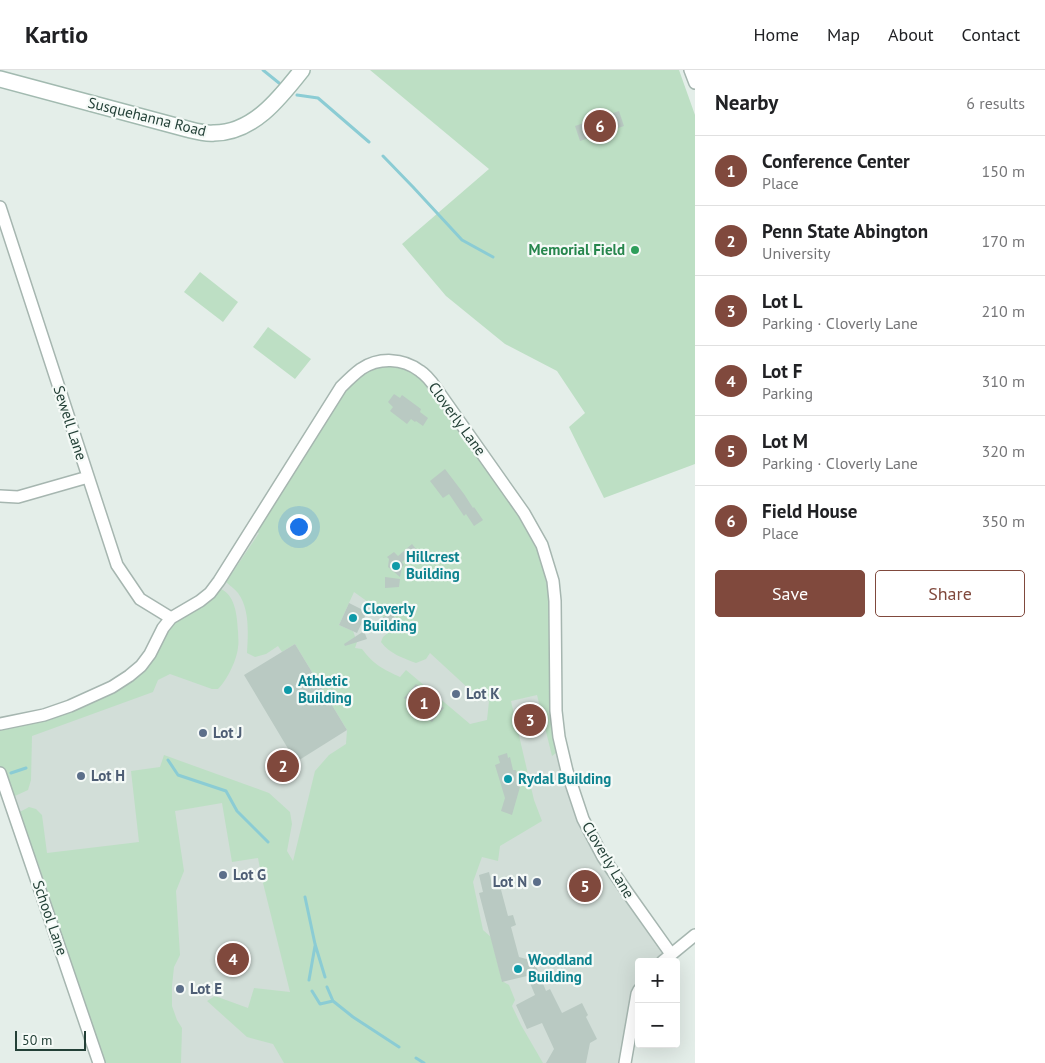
<!DOCTYPE html>
<meta charset="utf-8">
<style>
body{margin:0;font-family:"PT Sans",sans-serif;background:#f2f2f2;color:#202124}
.controls{position:absolute;right:15px;bottom:15px;display:grid;overflow:hidden;border-radius:5px;box-shadow:0 5px 20px #0002}
.controls button{width:45px;height:45px;display:grid;place-items:center;padding:0;border:0;border-bottom:1px solid #e0e0e0;background:#fff;color:#202124;font:25px sans-serif}
.scale{position:absolute;left:15px;bottom:12px;width:71px;box-sizing:border-box;padding-left:5px;border:2px solid #234037;border-top:0;font-size:14px;line-height:18px;white-space:nowrap;color:#234037;-webkit-text-stroke:4px #f5faf7;paint-order:stroke}
.you{position:absolute;left:298px;top:456px;width:18px;height:18px;margin:-12px;border:4px solid #fff;border-radius:50%;background:#1a73e8;box-shadow:0 0 0 8px #1a73e833}
.badge{display:grid;place-items:center;width:32px;height:32px;border-radius:50%;background:#80493d;color:#fff;font-size:16px;font-weight:700}
.pin{position:absolute;translate:-50% -50%;border:2px solid #fff;box-shadow:0 1px 5px #0006}
.list{margin:0;padding:0;list-style:none}
h2{display:flex;justify-content:space-between;align-items:center;height:65px;margin:0;padding:0 20px;font-size:21px}
h2 small{font-size:16px;font-weight:400;color:#757577}
.list li{display:grid;grid-template-columns:32px 1fr auto;gap:15px;align-items:center;box-sizing:border-box;height:70px;padding:0 20px;border-top:1px solid #e0e0e0}
.list b{display:block;font-size:19px;white-space:nowrap}
.list p{margin:0;font-size:16px;white-space:nowrap;color:#757577}
.list em{font-size:16px;font-style:normal;color:#757577}
.actions{display:flex;gap:10px;padding:15px 20px}
.actions a{flex:1;padding:11px 0;border:1px solid #80493d;border-radius:5px;text-align:center;font-size:18px;color:#80493d}
.actions .main{background:#80493d;color:#fff}
.map{position:relative;flex:none;width:695px;height:993px;overflow:hidden}
header{display:flex;align-items:center;gap:30px;box-sizing:border-box;height:70px;padding:0 25px;background:#fff;border-bottom:1px solid #e0e0e0}
header strong{font-size:24px}
nav{display:flex;gap:28px;margin-inline-start:auto;font-size:18px}
main{display:flex}
aside{flex:1;background:#fff}
.map>svg:first-child{display:block}
.built{fill:#d2ded8}
.green{fill:#bddfc4;fill-rule:evenodd}
.lines{fill:none;stroke-linecap:round;stroke-linejoin:round}
.stream{stroke:#8bccd4;stroke-width:3}
.building{fill:#b9c9c2}
.minor-casing{stroke:#a6b6b0;stroke-width:14}
.secondary-casing{stroke:#a2bab0;stroke-width:18}
.minor{stroke:#fff;stroke-width:11}
.secondary{stroke:#fff;stroke-width:15}
.leisure-dot{fill:#2e9e5b;stroke:#f5faf7;stroke-width:2}
.culture-dot{fill:#0f9aa8;stroke:#f5faf7;stroke-width:2}
.service-dot{fill:#5c6f8a;stroke:#f5faf7;stroke-width:2}
.labels{text-anchor:middle;stroke-width:4.5;stroke-linejoin:round;paint-order:stroke}
.street-label{font-size:15px;fill:#234037;stroke:#f5faf7}
.leisure-label{font-size:15px;font-weight:bold;fill:#27864d;stroke:#f5faf7;text-anchor:end}
.culture-label{font-size:15px;font-weight:bold;fill:#0d838f;stroke:#f5faf7;text-anchor:start}
.service-label{font-size:15px;font-weight:bold;fill:#4e5e75;stroke:#f5faf7;text-anchor:start}
</style>
<header>
<strong>Kartio</strong>
<nav><a>Home</a><a>Map</a><a>About</a><a>Contact</a></nav>
</header>
<main>
<div class="map">
<svg width="695" height="993" viewBox="0 0 695 993">
<rect width="100%" height="100%" fill="#e4eee9"/>
<!-- built -->
<path class="built" d="M294 393 514 429 548 492 556 642 583 749 671 884 662 892H639V920L625 993H99L0 703V654L44 645 129 606 163 558 200 531Z"/>
<!-- green -->
<path class="green" d="M370 0H679L695 45V394L604 428 569 357 585 343 557 301 505 274 446 226 402 174 489 99Z
M200 202 238 232 223 252 184 222Z
M268 257 311 289 295 309 253 277Z
M389 296C409 297 414 301 427 314L526 454 542 492 550 531 551 642 556 683 552 686 537 625 511 631 534 730 542 751 500 776 498 791 482 787 473 812 483 860 491 867 502 911 509 915 515 930 512 936 521 955 543 993H284L273 974 247 967 207 931 215 926 248 938 254 918 290 922 262 809 258 788 232 792 222 733 175 741 184 801 176 821 180 885 174 897 172 916V936L177 950 182 958 181 993H105L36 787H31L16 744 29 737 36 739 42 745 47 783 139 772 131 701 160 697 164 685 269 723 290 742 292 754 287 781 293 791 315 701 329 685 346 674 347 660 295 574 282 582 278 576 266 584 255 587 247 583C248 564 250 539 238 523 235 519 230 516 226 512L259 463 257 462 337 330 352 311 369 300ZM354 522 378 539 391 560 383 567 381 572C390 584 403 588 416 593L426 589 430 583 468 618 489 631 487 650 470 654 406 600 400 607C383 599 374 595 362 579L355 578 357 572 353 561 339 555Z
M221 519C236 526 237 547 238 561 238 566 239 572 238 577 237 590 227 610 218 619H212L170 604 158 610 153 622 32 666 31 710 28 720 15 726 10 725 0 696V657L110 624 137 605 153 589 172 555 179 549 200 538 207 534 216 526Z"/>
<g class="lines">
<!-- stream -->
<path class="stream" d="M263 0 279 13
M297 25 318 28 369 72
M383 86 413 117 462 170 493 187
M168 690 178 705 226 721 237 741 268 772
M11 703 26 698
M305 827 315 874 325 907
M309 910 315 876
M327 917 333 931 353 947 399 977
M312 921 320 934 333 931
M416 988 424 993"/>
</g>
<!-- building -->
<path class="building" d="M619 41 624 56 580 71 575 56Z
M394 324 400 328 402 325 421 339 420 342 428 348 423 356 416 351 415 352 411 349 407 354 390 341 393 337 388 332Z
M445 399 464 424 473 438 474 437 483 450 474 456 466 444 464 446 449 424 443 428 430 411Z
M412 474 416 479 402 492 404 495 402 497 400 507 388 497 389 489 387 487 394 482 398 486Z
M385 507 400 509 399 517 385 518Z
M349 533 367 542 357 563 339 555Z
M391 542 399 554 389 561 381 549Z
M364 561 367 569 345 576 344 574Z
M295 574 347 660 296 692 244 605Z
M416 614 444 638 432 652 404 628Z
M507 683 508 688 510 687 513 700H516L520 717 512 745 501 741 505 728 495 695 500 693 498 686Z
M489 802 493 818 500 816 508 846 513 845 516 855 511 857 519 887 534 891 546 921 550 919 562 943 582 933 588 945 586 947 597 969 590 973 586 993H546L554 979 542 953 527 959 516 935 535 925 527 906 502 912 479 823 483 822 479 805Z"/>
<g class="lines">
<defs>
<path id="minor" d="M690 0 695 13
M0 137 117 495 140 529 171 548
M0 426 18 427 88 407
M0 654 44 645 70 636 112 617 129 606 141 596 150 584 163 558 171 548 200 531 210 523 219 511 341 317C347 311 354 304 361 299 379 287 403 288 420 301 428 306 433 314 438 321L524 443 542 475 553 511 555 531 556 641 559 667 567 701 583 749 603 787 627 822 671 884
M0 703 99 993
M662 892 695 865
M625 993 637 924 639 920"/>
<path id="secondary" d="M0 9 187 59C195 61 205 64 214 63 253 63 280 28 302 0"/>
</defs>
<!-- minor casing -->
<use href="#minor" class="minor-casing"/>
<!-- secondary casing -->
<use href="#secondary" class="secondary-casing"/>
<!-- minor -->
<use href="#minor" class="minor"/>
<!-- secondary -->
<use href="#secondary" class="secondary"/>
</g>
<!-- markers -->
<circle class="leisure-dot" cx="635" cy="180" r="5"/>
<g class="culture-dot">
<circle cx="396" cy="496" r="5"/>
<circle cx="353" cy="548" r="5"/>
<circle cx="288" cy="620" r="5"/>
<circle cx="508" cy="709" r="5"/>
<circle cx="518" cy="899" r="5"/>
</g>
<g class="service-dot">
<circle cx="456" cy="624" r="5"/>
<circle cx="203" cy="663" r="5"/>
<circle cx="81" cy="706" r="5"/>
<circle cx="223" cy="805" r="5"/>
<circle cx="537" cy="812" r="5"/>
<circle cx="180" cy="919" r="5"/>
</g>
<g class="labels">
<!-- street labels -->
<g class="street-label">
<text transform="translate(147 47) rotate(14)" y="5">Susquehanna Road</text>
<text transform="translate(457 349) rotate(54)" y="5">Cloverly Lane</text>
<text transform="translate(70 353) rotate(72)" y="5">Sewell Lane</text>
<text transform="translate(608 790) rotate(59)" y="5">Cloverly Lane</text>
<text transform="translate(50 848) rotate(71)" y="5">School Lane</text>
</g>
<!-- leisure labels -->
<g class="leisure-label">
<text x="625" y="185">Memorial Field</text>
</g>
<!-- culture labels -->
<g class="culture-label">
<text x="406" y="492">Hillcrest<tspan x="406" dy="17">Building</tspan></text>
<text x="363" y="544">Cloverly<tspan x="363" dy="17">Building</tspan></text>
<text x="298" y="616">Athletic<tspan x="298" dy="17">Building</tspan></text>
<text x="518" y="714">Rydal Building</text>
<text x="528" y="895">Woodland<tspan x="528" dy="17">Building</tspan></text>
</g>
<!-- service labels -->
<g class="service-label">
<text x="466" y="629">Lot K</text>
<text x="213" y="668">Lot J</text>
<text x="91" y="711">Lot H</text>
<text x="233" y="810">Lot G</text>
<text x="527" y="817" text-anchor="end">Lot N</text>
<text x="190" y="924">Lot E</text>
</g>
</g>
</svg>
<div class="controls">
<button>+</button>
<button>−</button>
</div>
<div class="scale">50 m</div>
<div class="you"></div>
<div class="pin badge" style="left:424px;top:633px">1</div>
<div class="pin badge" style="left:283px;top:696px">2</div>
<div class="pin badge" style="left:530px;top:650px">3</div>
<div class="pin badge" style="left:233px;top:889px">4</div>
<div class="pin badge" style="left:585px;top:816px">5</div>
<div class="pin badge" style="left:600px;top:56px">6</div>
</div>
<aside>
<h2>Nearby<small>6 results</small></h2>
<ul class="list">
<li><span class="badge">1</span><div><b>Conference Center</b><p>Place</p></div><em>150 m</em></li>
<li><span class="badge">2</span><div><b>Penn State Abington</b><p>University</p></div><em>170 m</em></li>
<li><span class="badge">3</span><div><b>Lot L</b><p>Parking · Cloverly Lane</p></div><em>210 m</em></li>
<li><span class="badge">4</span><div><b>Lot F</b><p>Parking</p></div><em>310 m</em></li>
<li><span class="badge">5</span><div><b>Lot M</b><p>Parking · Cloverly Lane</p></div><em>320 m</em></li>
<li><span class="badge">6</span><div><b>Field House</b><p>Place</p></div><em>350 m</em></li>
</ul>
<div class="actions"><a class="main">Save</a><a>Share</a></div>
</aside>
</main>
